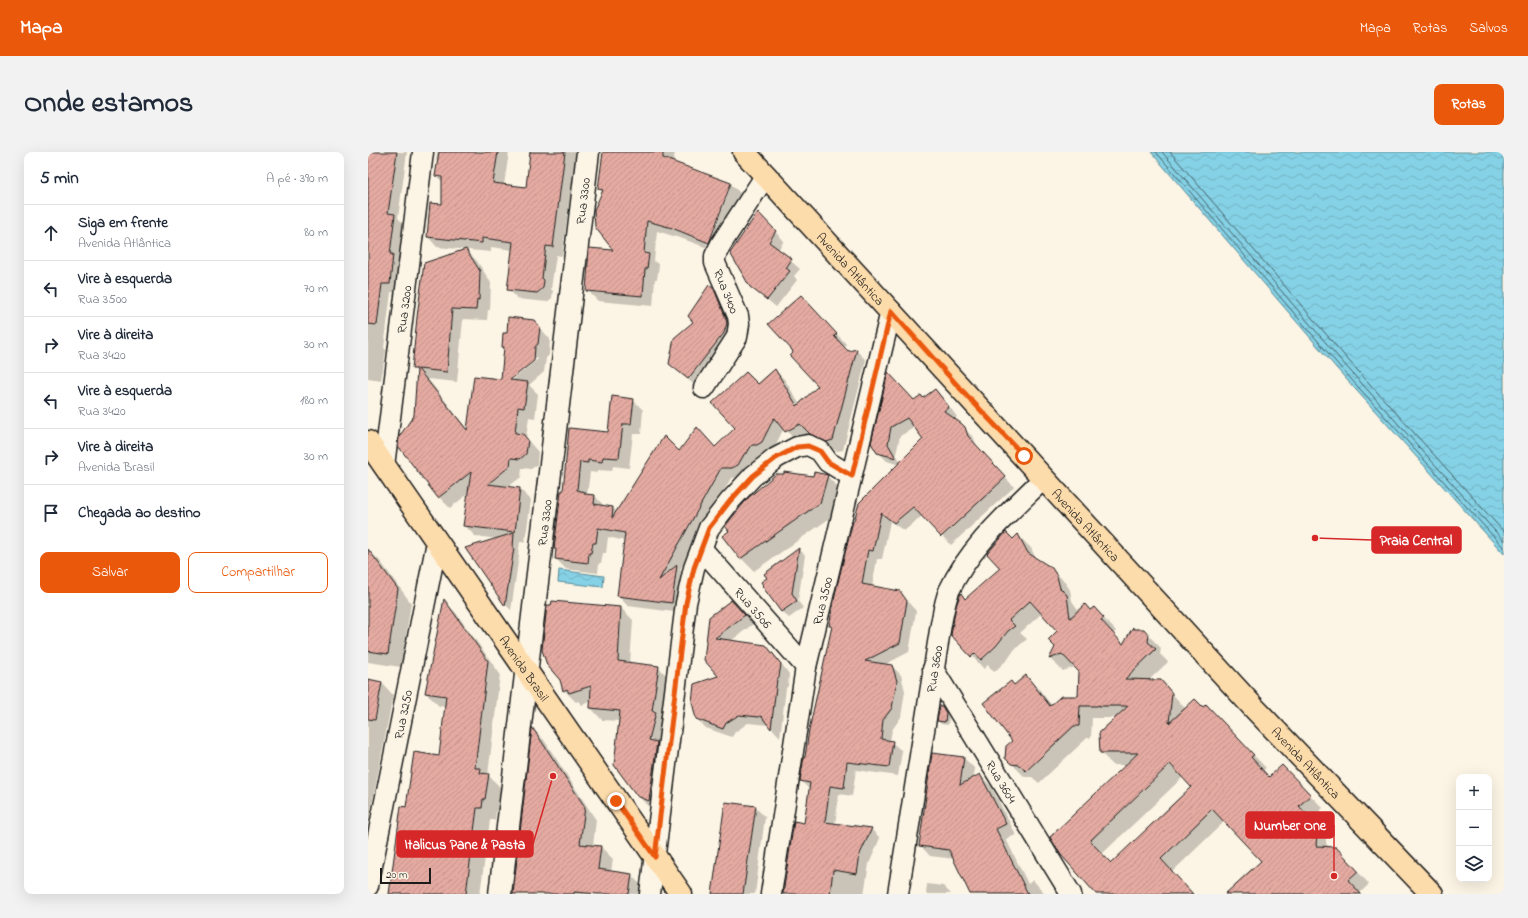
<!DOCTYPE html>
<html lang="pt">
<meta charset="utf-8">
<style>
body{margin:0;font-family:"Indie Flower",sans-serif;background:#f2f2f3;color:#1f2937}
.controls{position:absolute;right:12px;bottom:12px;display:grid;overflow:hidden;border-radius:8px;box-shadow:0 4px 16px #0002}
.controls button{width:36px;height:36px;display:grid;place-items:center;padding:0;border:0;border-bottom:1px solid #e0e1e3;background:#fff;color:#1f2937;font:20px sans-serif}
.scale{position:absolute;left:12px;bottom:10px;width:51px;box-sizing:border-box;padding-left:4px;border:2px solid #1c1c1c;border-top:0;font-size:11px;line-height:14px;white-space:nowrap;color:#1c1c1c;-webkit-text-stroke:3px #fcf5e5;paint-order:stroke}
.stop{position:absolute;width:12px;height:12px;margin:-9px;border:3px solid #ea580c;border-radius:50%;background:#fff}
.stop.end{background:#ea580c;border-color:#fff;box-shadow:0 1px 4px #0008}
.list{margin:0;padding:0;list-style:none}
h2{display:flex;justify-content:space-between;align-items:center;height:52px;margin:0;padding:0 16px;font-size:17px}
h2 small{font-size:13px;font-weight:400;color:#747a83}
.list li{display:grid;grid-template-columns:26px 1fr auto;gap:12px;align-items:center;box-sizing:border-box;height:56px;padding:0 16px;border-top:1px solid #e0e1e3}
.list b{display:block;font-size:15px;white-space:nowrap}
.list p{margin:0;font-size:13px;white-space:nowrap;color:#747a83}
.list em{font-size:13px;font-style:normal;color:#747a83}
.actions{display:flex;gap:8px;padding:12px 16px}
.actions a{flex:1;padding:9px 0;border:1px solid #ea580c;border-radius:8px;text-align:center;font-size:14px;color:#ea580c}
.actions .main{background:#ea580c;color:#fff}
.icon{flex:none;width:22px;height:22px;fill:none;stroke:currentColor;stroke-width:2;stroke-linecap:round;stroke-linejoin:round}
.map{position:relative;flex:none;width:1136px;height:742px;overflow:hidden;border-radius:8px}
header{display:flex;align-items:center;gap:24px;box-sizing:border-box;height:56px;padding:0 20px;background:#ea580c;color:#fff}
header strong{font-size:19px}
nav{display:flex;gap:22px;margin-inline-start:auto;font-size:14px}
.intro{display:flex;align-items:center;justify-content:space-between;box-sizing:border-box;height:96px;padding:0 24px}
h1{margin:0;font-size:28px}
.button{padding:10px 18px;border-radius:8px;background:#ea580c;color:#fff;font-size:14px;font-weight:700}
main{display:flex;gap:24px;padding:0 24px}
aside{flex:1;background:#fff;border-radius:8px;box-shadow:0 4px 16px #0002}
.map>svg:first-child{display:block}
.water{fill:url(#water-waves);stroke:#5b8995}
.shadow{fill:#0003;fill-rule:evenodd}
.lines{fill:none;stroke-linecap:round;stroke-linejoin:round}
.shore{stroke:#46646c;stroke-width:1}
.building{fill:url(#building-hatch);stroke:#1c1c1c;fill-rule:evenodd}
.street-casing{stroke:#1c1c1c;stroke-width:23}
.secondary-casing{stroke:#1c1c1c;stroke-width:25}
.primary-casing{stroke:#1c1c1c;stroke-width:25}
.street{stroke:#fcf5e5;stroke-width:20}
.secondary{stroke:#fcf5e5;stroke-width:22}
.primary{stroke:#fddcac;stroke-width:22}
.route{stroke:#ea580c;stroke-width:5}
.labels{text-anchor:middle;stroke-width:3.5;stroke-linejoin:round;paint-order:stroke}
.street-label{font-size:13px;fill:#1c1c1c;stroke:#fcf5e5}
.leader{fill:none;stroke:#d62828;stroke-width:1.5}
.callout-dot{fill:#d62828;stroke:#fcf5e5;stroke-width:1.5}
.callout{fill:#d62828;stroke:#d62828;stroke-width:1.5}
.callout-label{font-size:14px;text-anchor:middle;font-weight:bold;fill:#fff}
</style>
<header>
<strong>Mapa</strong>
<nav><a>Mapa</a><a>Rotas</a><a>Salvos</a></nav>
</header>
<div class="intro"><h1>Onde estamos</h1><a class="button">Rotas</a></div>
<main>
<aside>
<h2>5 min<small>A pé · 390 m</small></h2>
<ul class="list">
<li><svg class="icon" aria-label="ahead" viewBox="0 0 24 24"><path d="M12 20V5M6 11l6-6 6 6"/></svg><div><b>Siga em frente</b><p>Avenida Atlântica</p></div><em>80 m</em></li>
<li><svg class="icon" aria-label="left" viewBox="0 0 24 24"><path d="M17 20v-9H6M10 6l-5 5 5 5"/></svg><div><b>Vire à esquerda</b><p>Rua 3500</p></div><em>70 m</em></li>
<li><svg class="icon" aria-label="right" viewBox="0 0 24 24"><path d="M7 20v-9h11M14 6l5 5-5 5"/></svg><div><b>Vire à direita</b><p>Rua 3420</p></div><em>30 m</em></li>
<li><svg class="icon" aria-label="left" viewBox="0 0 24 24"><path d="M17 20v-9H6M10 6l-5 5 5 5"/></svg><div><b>Vire à esquerda</b><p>Rua 3420</p></div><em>180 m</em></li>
<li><svg class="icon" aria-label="right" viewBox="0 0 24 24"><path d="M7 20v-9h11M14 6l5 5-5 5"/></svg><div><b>Vire à direita</b><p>Avenida Brasil</p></div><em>30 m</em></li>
<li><svg class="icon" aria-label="arrive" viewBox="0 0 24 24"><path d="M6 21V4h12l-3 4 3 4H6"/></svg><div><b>Chegada ao destino</b></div></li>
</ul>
<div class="actions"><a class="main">Salvar</a><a>Compartilhar</a></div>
</aside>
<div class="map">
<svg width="1136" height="742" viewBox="0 0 1136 742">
<defs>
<pattern id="water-waves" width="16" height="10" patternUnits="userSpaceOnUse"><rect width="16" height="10" fill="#85d1e5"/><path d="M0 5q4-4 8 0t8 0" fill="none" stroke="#72b3c4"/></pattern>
<pattern id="building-hatch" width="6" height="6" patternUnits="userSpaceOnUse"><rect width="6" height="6" fill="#e4aaa1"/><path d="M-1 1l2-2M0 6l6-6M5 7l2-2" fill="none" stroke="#c3928a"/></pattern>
</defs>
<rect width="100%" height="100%" fill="#fcf5e5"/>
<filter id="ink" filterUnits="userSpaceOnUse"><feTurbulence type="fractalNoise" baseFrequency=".025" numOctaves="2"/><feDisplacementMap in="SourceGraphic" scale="8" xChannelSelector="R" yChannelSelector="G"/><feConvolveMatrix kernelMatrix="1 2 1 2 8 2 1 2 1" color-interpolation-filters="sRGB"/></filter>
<g filter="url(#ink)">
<!-- water -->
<path class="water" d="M783 0H1136V402L970 218Z
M191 418 236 424 235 435 190 430Z"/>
<!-- shadow -->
<path class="shadow" d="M0 0H39L30 66 36 72 31 109 34 112 31 141 23 140 16 196 18 198 13 228 0 226Z
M69 0H141L136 33 159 36 163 0H208L194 104 188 103 183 137 185 139 184 146 179 150 150 147 140 137 145 98 123 95V100L69 95 60 85 75 53V30L68 24 70 10 68 8Z
M236 0H307L305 11 363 32 373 42 351 100 315 87 289 79 286 109 291 113 289 127H287L285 154 230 149 219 138 247 99 235 40 231 37ZM360 36H362L340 96 338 95Z
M390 62 416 89 410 98 432 117 426 124 429 128 408 155 383 134Z
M98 98 109 109 123 131 122 158H120L119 168 95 167 89 230 60 227 100 278 133 228 137 197 135 195 140 182 166 169 182 187 181 203 178 206 176 220 161 233 170 242 167 266 161 265 158 286 170 300 169 313 163 317 154 316 153 325 140 335 152 337 163 348 157 390H152L150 402 151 403 143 458 138 453 99 397 130 387 107 384 96 373 101 341 82 356 71 345 47 263 50 221 45 216ZM169 205 170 207 144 228V225Z
M341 134 355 148 366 174 329 235 312 221 302 212 327 170Z
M443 155 478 192 476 195 480 200 488 198 498 208 475 298 469 299 454 292 443 282 428 289 416 276 404 300 399 303H394L389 311 375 325 363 326 312 418 318 424 314 461 260 454 250 444 257 389 240 385 238 401H235L233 411H231L230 421 198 417 188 407 189 398 187 396 196 340 202 277 241 281 265 248 275 258 273 282H265L261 316 245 314 244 319 230 318V321L222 320 219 343 227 344 237 355 245 356 249 360 311 300 347 296 368 276 390 233 407 218 417 228 432 253 451 234 427 201Z
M521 222 546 249 555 247 567 238 576 247 589 265 586 267 606 286 609 295 646 335 583 393 554 364 536 379 522 369 514 407H509L504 435 531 440 548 459 541 500 516 513 524 514 533 523 537 539 533 565 524 578 522 589 534 599 530 624 488 618 484 644 471 642 467 673 503 677 512 686 501 712 496 742H416L437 672 442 638 433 629 465 476 462 473 531 313 519 309 510 300ZM547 275 556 287 533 310 528 302 532 284Z
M459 324 472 337 465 364 386 419 373 406 446 325Z
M650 383 663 396 668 407 684 417 697 430 702 438 704 449 711 459H723L726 456 748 479 745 482 756 493 775 478 793 496 792 502 800 510 781 528 793 529 816 555V558L835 556 850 566 898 616 895 618 902 626 926 627 955 656 943 667 958 684V691L961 696 980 709 1001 732 992 741 993 742H858L895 709 857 669 804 720 825 742H729L694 703 759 613H745L733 601 749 566 743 565 742 566H724L723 586H719L671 631 664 625H657L638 606 645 589 646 534 658 525 671 537 684 554 711 545 712 520 707 515 695 519 682 507 688 495 691 479 674 461 652 481 659 487 646 498 640 507 626 520 620 513 616 517 604 504 593 443 598 448 633 416 645 388ZM815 625 825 635 744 712 734 702Z
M431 397 437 403 430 449 435 456 421 466 414 460 395 434 400 426 397 422Z
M0 398 12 409 43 451 33 515 0 510Z
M76 449 88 461 132 522 120 623 133 636 130 660 128 659 127 668H122L112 742H22L39 656 72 605 78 555 71 554 58 541Z
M185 450 253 456 265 468 262 511 290 515 302 527 293 660 282 656 270 644 252 569 234 568 223 556V549L214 553 210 549 208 550 196 538 184 454Z
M372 458 385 472 363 489 398 494 407 503 421 522 420 534 418 536 412 585 401 573 380 571 367 580 364 585 338 576 329 567 352 525 342 465Z
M0 528 14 531 25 543 0 673Z
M576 558 581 565 580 573 573 572 570 569Z
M165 577 176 588 228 668 225 694 233 695 245 707 243 720 263 723 275 735 274 742H146Z
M565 602 596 606 607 617 605 627 612 623 623 634 648 683 638 687 660 732 665 728 677 742H603L587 707 562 704 552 693Z
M387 655 397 665 387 742H345Z
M559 732 575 734 583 742H558Z"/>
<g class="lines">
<!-- shore -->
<path class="shore" d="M788 0 973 216 1136 396
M794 0 977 213 1136 389
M802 0 981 209 1136 380"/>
</g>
<!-- building -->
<path class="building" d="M0 0H29L20 61 27 62 22 102H25L22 132H14L9 173 0 172Z
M71 0H130L125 31 158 35 162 0H197L185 95 178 94 174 126 176 128 175 136 169 141 139 138 145 90 114 86V91L59 85 62 51 74 52V25L67 24Z
M235 0H295V6L363 31 341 91 304 76 279 69 276 101 281 102 279 117H277L275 144 218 139 221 96 245 98 227 75 226 58 235 38 230 37Z
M390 60 408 79 401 90 424 107 418 116 422 119 399 148 382 135 362 101Z
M98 97 112 119 111 148 109 147 108 158 84 157 79 220 50 217 99 278 106 224 133 227 136 195H134L135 181H139L140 165 166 168 172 175 170 192 167 195 166 209 142 228 160 230 156 256 150 255 147 281 155 282 160 288 158 302 152 307 143 306 142 314 120 332 152 336 147 380 95 374 103 320 70 346 30 294 31 285 46 263 49 217H44L49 165 56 111Z
M341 133 346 137 357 164 359 171 356 181 320 227 301 212 306 186 325 170 320 164Z
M433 143 469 182 466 184 480 199 489 197 465 288 458 290 442 282 432 272 417 280 406 266 394 290 389 293H384L379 301H377L370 313 364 316H353L291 428 309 413 304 451 249 444 257 381 230 376 228 391H225L223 401H221L220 411 187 407 188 397H186L193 339H195L201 276 240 280 244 244 266 247 263 272H255L251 306 235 305 234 310 220 308V311L212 310 209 338 217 340V342L227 343 226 352 245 355 244 366 296 284 311 299 329 275 347 295 367 276 344 251 378 220 390 232 407 217 429 254 450 234 422 204 425 201 424 198 400 172Z
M520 220 546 248 553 243 555 246 567 237 581 255 576 259 594 272 597 275 600 284 638 325 573 385 545 355 526 371 513 361 505 399 500 398 494 432 532 439 539 449 532 491 497 509 524 513 529 529 524 556 515 568 513 587 525 589 521 615 479 610 476 636 462 634 457 670 504 676 492 702 489 722 465 718 462 742H415L426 669 436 671 442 631 432 629 436 605H437L441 578 464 474H461L468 438 485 369H486L491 351 555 287 539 266 523 275 520 292 528 306 509 301 503 291Z
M416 320 445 324 446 320 460 323 452 351 372 407 354 384 361 379 357 374 380 346 408 322H416Z
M638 380 645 387 650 382 660 401 684 416 689 424 692 436 699 443 702 466 717 452 722 458 726 455 736 466 733 468 755 492 765 475V477H776L781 483 780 490 788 497 757 527 793 528 804 541 801 571 827 547 835 555 838 552 886 603 883 605 901 625 914 613 943 643 931 654 946 670V677L949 681 948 694 968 695 990 719 980 728 993 742H857L893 709 844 657 793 707 825 742H728L693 703 682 685 770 601H732L731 581 760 554H731V553L729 554H712L711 574H706L658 619 651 613 643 612 637 606 638 594 644 589 615 551 643 529 646 533 658 523 682 554 693 544H710L711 520 694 502 681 507 687 495 680 488 689 479 662 449 641 468 647 474 640 479 628 494 613 508 607 501 603 505 583 483 588 454 593 441 597 447 632 416 619 402ZM802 612 823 635 743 711 722 689Z
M146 381 145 396H146L137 454 97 396Z
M431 396 424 441 429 449 413 460 394 434 395 433 393 430 399 426 396 422Z
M0 397 30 437 20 502 0 499Z
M76 447 120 509 107 616H113L112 621 121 622 117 647H115L114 656H109L98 742H21L33 654 38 655 46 600 71 604 78 544 57 541Z
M363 448 377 463 347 486 398 493 413 512 411 525 409 527 403 577 393 564 391 565 371 563 358 571 355 577 328 567 324 550 326 532 350 524 336 508 341 465Z
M184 449 253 455 250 509 291 514 284 559 288 560 281 588 289 590 281 649 269 644 246 613 252 559 222 556 223 534 201 541 199 537 195 539 192 528 179 513 174 498 179 453H183Z
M0 527 14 530 7 568 0 567Z
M572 554H574L578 561 577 570 569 569Z
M164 575 217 655 212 692 233 694 230 717 264 722 261 742H230L206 740V742H145Z
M564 601 596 605 592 633 612 622 638 672 628 677 660 742H602L581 698 551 694Z
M357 650 388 654 375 742H344Z"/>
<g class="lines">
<defs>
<g id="street">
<path d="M336 236 369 185 371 172 370 164 347 111V104L353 92 398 23"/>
<path id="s1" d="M16 314 55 0"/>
<path id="s2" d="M334 397 438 515"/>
<path id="s3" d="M565 517 703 742"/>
<path id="s4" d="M0 734 69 390"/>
<path d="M282 742 318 451 326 416 341 376 362 349 385 324 408 306 429 295 440 293 452 299 460 310 483 324"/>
<path id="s5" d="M403 742 438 515 523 159"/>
<path id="s6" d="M530 742 573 472C575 462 577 449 581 439 602 394 641 361 676 326"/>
</g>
<g id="secondary">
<path id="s7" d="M132 742 220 0"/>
</g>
<g id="primary">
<path id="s8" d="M376 0 888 558 1064 742"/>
<path id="s9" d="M0 290 313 742"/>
</g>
</defs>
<!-- street casing -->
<use href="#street" class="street-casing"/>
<!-- secondary casing -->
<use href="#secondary" class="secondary-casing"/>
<!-- primary casing -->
<use href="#primary" class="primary-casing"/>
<!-- street -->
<use href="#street" class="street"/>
<!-- secondary -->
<use href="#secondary" class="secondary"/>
<!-- primary -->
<use href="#primary" class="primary"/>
</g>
</g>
<g class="lines" filter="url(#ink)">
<!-- route -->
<path class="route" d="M248 649 287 705 318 451 326 416 341 376 362 349 385 324 408 306 429 295 440 294 452 299 460 310 484 324 523 159 589 233 656 304"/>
</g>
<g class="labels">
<!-- street labels -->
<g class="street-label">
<text dy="5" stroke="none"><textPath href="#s7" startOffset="698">Rua 3300</textPath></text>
<text dy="5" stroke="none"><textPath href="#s8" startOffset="158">Avenida Atlântica</textPath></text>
<text transform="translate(359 139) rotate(68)" y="5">Rua 3400</text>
<text dy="5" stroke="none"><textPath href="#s1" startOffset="158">Rua 3200</textPath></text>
<text dy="5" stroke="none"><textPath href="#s7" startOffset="374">Rua 3300</textPath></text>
<text dy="5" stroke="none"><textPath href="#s8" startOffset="506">Avenida Atlântica</textPath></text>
<text dy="5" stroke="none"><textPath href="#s5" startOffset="298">Rua 3500</textPath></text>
<text dy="5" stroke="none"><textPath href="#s2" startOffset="78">Rua 3506</textPath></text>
<text dy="5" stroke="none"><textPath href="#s9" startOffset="275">Avenida Brasil</textPath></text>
<text dy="5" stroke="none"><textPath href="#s6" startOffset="228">Rua 3600</textPath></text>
<text dy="5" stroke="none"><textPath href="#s4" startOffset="175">Rua 3250</textPath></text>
<text dy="5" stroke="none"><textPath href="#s8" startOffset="830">Avenida Atlântica</textPath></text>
<text dy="5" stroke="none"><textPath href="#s3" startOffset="132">Rua 3604</textPath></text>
</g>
</g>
<!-- callouts -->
<path class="leader" d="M947 386L1004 388M966 724L966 673M185 624L165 692"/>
<g class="callout-dot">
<circle cx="947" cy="386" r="4"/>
<circle cx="966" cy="724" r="4"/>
<circle cx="185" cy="624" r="4"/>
</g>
<g class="callout">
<rect x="1004" y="375" width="89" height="26" rx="4"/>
<rect x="878" y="660" width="88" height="26" rx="4"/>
<rect x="29" y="679" width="136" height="26" rx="4"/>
</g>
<g class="callout-label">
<text x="1048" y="393">Praia Central</text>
<text x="922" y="678">Number One</text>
<text x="97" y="697">Italicus Pane &amp; Pasta</text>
</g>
</svg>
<div class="controls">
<button>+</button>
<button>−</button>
<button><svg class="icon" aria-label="layers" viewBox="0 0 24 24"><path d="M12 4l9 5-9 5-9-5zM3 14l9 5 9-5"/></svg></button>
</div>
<div class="scale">20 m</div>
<div class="stop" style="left:656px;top:304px"></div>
<div class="stop end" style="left:248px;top:649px"></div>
</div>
</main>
